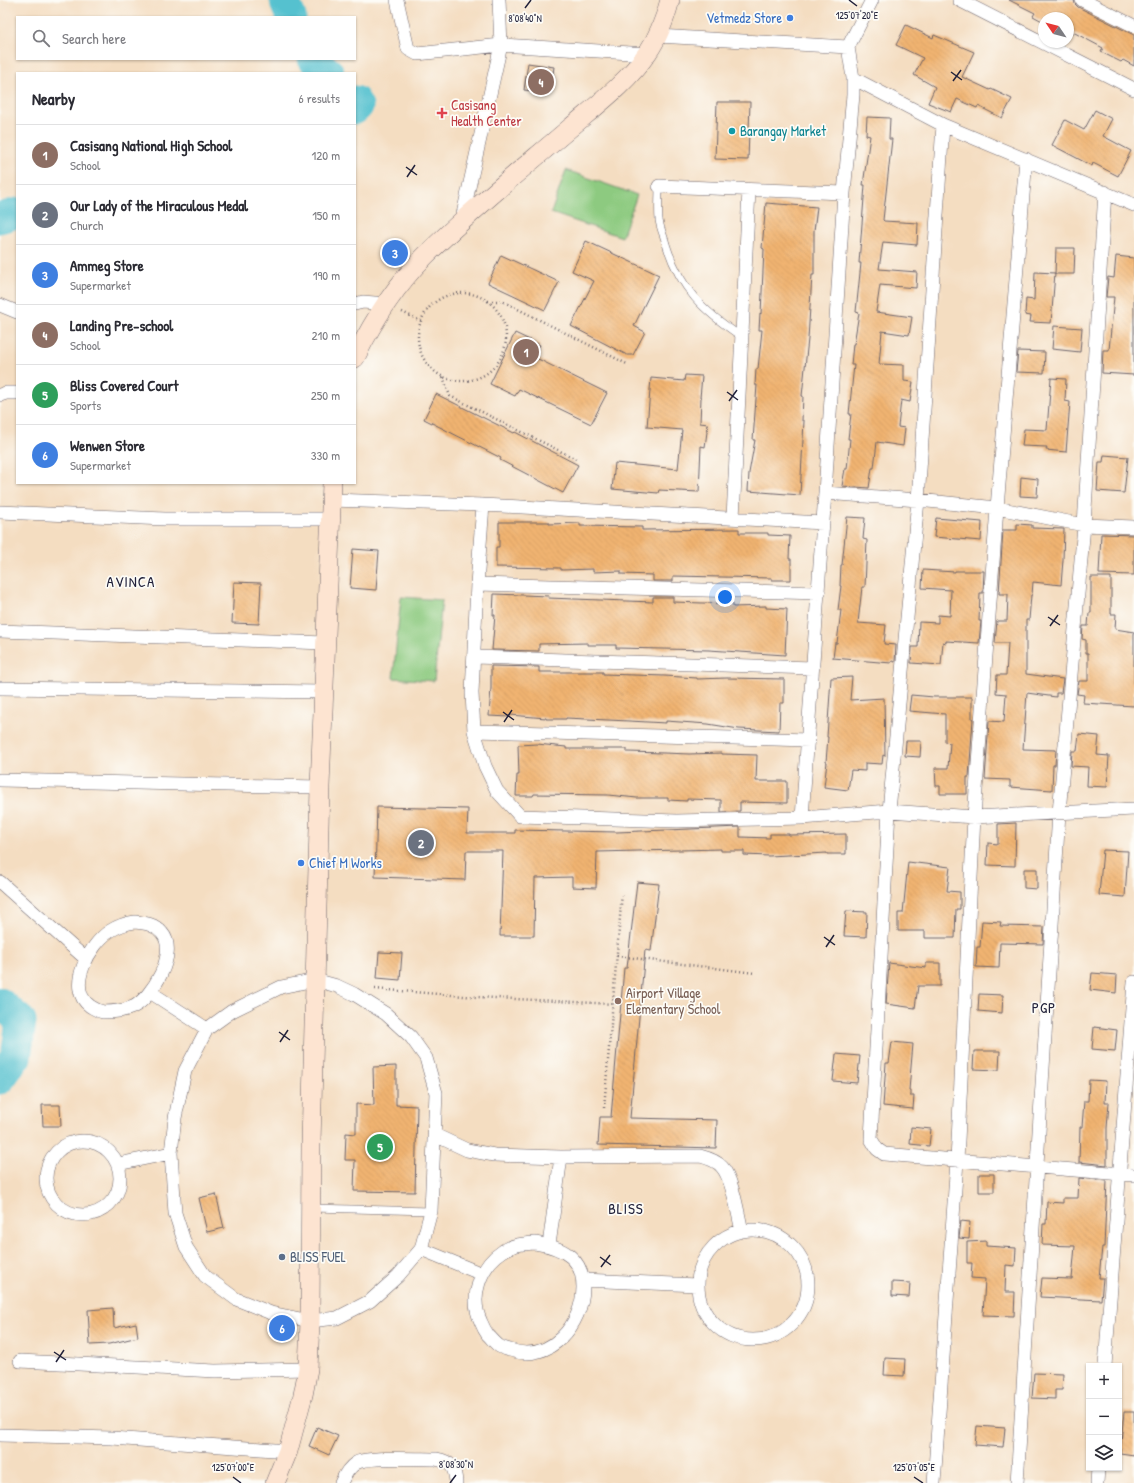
<!DOCTYPE html>
<meta charset="utf-8">
<style>
body{margin:0;font-family:"Patrick Hand",sans-serif;background:#f2f2f3;color:#2b2b33}
.controls{position:absolute;right:12px;bottom:12px;display:grid;overflow:hidden;border-radius:0px;box-shadow:0 1px 3px #0004}
.controls button{width:36px;height:36px;display:grid;place-items:center;padding:0;border:0;border-bottom:1px solid #e1e1e2;background:#fff;color:#2b2b33;font:20px sans-serif}
.compass{position:absolute;left:1038px;top:12px;width:36px;height:36px;border-radius:50%;background:#fff;box-shadow:0 1px 3px #0004;rotate:305deg}
.you{position:absolute;left:725px;top:597px;width:14px;height:14px;margin:-10px;border:3px solid #fff;border-radius:50%;background:#1a73e8;box-shadow:0 0 0 6px #1a73e833}
.badge{display:grid;place-items:center;width:26px;height:26px;border-radius:50%;background:#b5179e;color:#fff;font-size:13px;font-weight:700}
.pin{position:absolute;translate:-50% -50%;border:2px solid #fff;box-shadow:0 1px 4px #0006}
.list{margin:0;padding:0;list-style:none}
h2{display:flex;justify-content:space-between;align-items:center;height:52px;margin:0;padding:0 16px;font-size:17px}
h2 small{font-size:13px;font-weight:400;color:#7c7c81}
.list li{display:grid;grid-template-columns:26px 1fr auto;gap:12px;align-items:center;box-sizing:border-box;height:60px;padding:0 16px;border-top:1px solid #e1e1e2}
.list b{display:block;font-size:15px;white-space:nowrap}
.list p{margin:0;font-size:13px;white-space:nowrap;color:#7c7c81}
.list em{font-size:13px;font-style:normal;color:#7c7c81}
.icon{flex:none;width:22px;height:22px;fill:none;stroke:currentColor;stroke-width:2;stroke-linecap:round;stroke-linejoin:round}
.map{position:relative;flex:none;width:1134px;height:1483px;overflow:hidden}
.search{position:absolute;background:#fff;box-shadow:0 1px 3px #0004;left:16px;top:16px;width:340px;height:44px;display:flex;align-items:center;gap:10px;box-sizing:border-box;padding:0 14px;border-radius:0px;color:#7c7c81;font-size:15px}
.panel{position:absolute;background:#fff;box-shadow:0 1px 3px #0004;left:16px;top:72px;width:340px;height:412px;border-radius:0px}
.map>svg:first-child{display:block}
.green{fill:#8dca80;stroke:#58765e}
.lines{fill:none;stroke-linecap:round;stroke-linejoin:round}
.river{stroke:#55c1cf;stroke-width:31}
.building{fill:url(#building-back-hatch)}
.lane-casing{stroke:#6c636a;stroke-width:8}
.street-casing{stroke:#6c636a;stroke-width:14}
.secondary-casing{stroke:#6c636a;stroke-width:20}
.path{stroke:#6c636a;stroke-width:2.5;stroke-dasharray:1 3;stroke-linecap:butt}
.lane{stroke:#fff;stroke-width:7}
.street{stroke:#fff;stroke-width:13}
.secondary{stroke:#fde4d1;stroke-width:19}
.ticks{fill:none;stroke:#22223b;stroke-width:1.5}
.shop-dot{fill:#3f7fe0;stroke:#fdfcf7;stroke-width:1.5}
.health-dot{fill:#e0444e;stroke:#fdfcf7;stroke-width:1.5}
.culture-dot{fill:#0f9aa8;stroke:#fdfcf7;stroke-width:1.5}
.education-dot{fill:#8d6e63;stroke:#fdfcf7;stroke-width:1.5}
.service-dot{fill:#5c6f8a;stroke:#fdfcf7;stroke-width:1.5}
.labels{text-anchor:middle;stroke-width:3.5;stroke-linejoin:round;paint-order:stroke}
.shop-label{font-size:14px;fill:#366cbe;stroke:#fdfcf7;text-anchor:end}
.health-label{font-size:14px;fill:#be3a42;stroke:#fdfcf7;text-anchor:start}
.culture-label{font-size:14px;fill:#0d838f;stroke:#fdfcf7;text-anchor:start}
.education-label{font-size:14px;fill:#785e54;stroke:#fdfcf7;text-anchor:start}
.service-label{font-size:14px;fill:#4e5e75;stroke:#fdfcf7;text-anchor:start}
.neighbourhood-label{font-size:15px;letter-spacing:1px;fill:#22223b;stroke:#fdfcf7}
.ticks-label{font-size:10px;text-anchor:middle;fill:#22223b;stroke:#fdfcf7;stroke-width:3.5;stroke-linejoin:round;paint-order:stroke}
</style>
<div class="map">
<svg width="1134" height="1483" viewBox="0 0 1134 1483">
<defs>
<pattern id="building-back-hatch" width="6" height="6" patternUnits="userSpaceOnUse"><rect width="6" height="6" fill="#f1b471"/><path d="M-1 5l2 2M0 0l6 6M5-1l2 2" fill="none" stroke="#ce9a63"/></pattern>
</defs>
<rect width="100%" height="100%" fill="#fdfcf7"/>
<filter id="ink" filterUnits="userSpaceOnUse"><feTurbulence type="fractalNoise" baseFrequency=".025" numOctaves="2"/><feDisplacementMap in="SourceGraphic" scale="8" xChannelSelector="R" yChannelSelector="G"/><feConvolveMatrix kernelMatrix="1 2 1 2 8 2 1 2 1" color-interpolation-filters="sRGB"/></filter>
<filter id="wash" filterUnits="userSpaceOnUse"><feTurbulence type="fractalNoise" baseFrequency=".012" numOctaves="4" result="noise"/><feDisplacementMap in="SourceGraphic" scale="16" xChannelSelector="R" yChannelSelector="G"/><feGaussianBlur stdDeviation="0.9" result="paint"/><feColorMatrix in="noise" values="0 0 0 0 0 0 0 0 0 0 0 0 0 0 0 0 0 1.4 0 .05"/><feComposite in="paint" operator="in"/></filter>
<g filter="url(#wash)">
<rect width="100%" height="100%" fill="#f4ddc1"/>
<!-- green -->
<path class="green" d="M566 170 637 195 622 237 551 213Z
M401 597 442 600 434 681 393 678Z"/>
<g class="lines">
<!-- river -->
<path class="river" d="M285 0 286 5 291 17
M313 59 329 73
M355 101 358 106 355 109
M0 218 17 213
M0 1003 21 1021 16 1057 0 1079"/>
</g>
<g id="blocks">
<!-- building -->
<path class="building" d="M1009 0H1074L1075 4 1078 7 1134 35V66L1123 60 1121 62 1101 52 1103 48 1073 32 1071 35 1068 33V18H1044V22L1033 16 1035 13Z
M906 25 933 38 934 35 974 52 962 77 990 90 991 89 1012 99 1002 118 978 106 977 108 957 99 951 112 928 103 935 87 914 75 923 58 896 45Z
M528 63 554 67 550 93 524 90Z
M717 102H750L748 160 715 159Z
M1095 110 1112 119 1103 136 1131 151 1118 176 1093 163 1092 166 1052 145 1065 120 1084 130Z
M867 117 890 118 889 139H892L883 220 884 221 918 223 917 245 883 242 879 269 917 272 916 288 880 285 876 312 912 317 909 335 882 331 879 364 904 365V381L913 382 910 402 901 400 898 427 905 428 903 446 877 442 874 468H872L869 488 842 486 845 469H847L850 439H848L851 414H849L854 365H851L853 344H854L859 313 856 312 861 263H859L865 185H863L870 136 866 135Z
M766 203 817 207 814 231V275H812L808 339 802 396H803L802 421H804L800 495 748 491 749 473 755 440H753L757 385H755L756 369H758L762 330H759L760 313 761 314 764 249 762 248Z
M586 241 659 275 634 326 645 332 633 355H627L571 326 594 281 572 271Z
M1056 248H1075L1074 274H1055Z
M501 255 559 282 545 310 488 283Z
M1116 256 1134 258V375L1102 373 1103 350H1109L1114 297H1106L1108 277 1114 278Z
M1035 272 1055 273 1051 323 1030 322 1031 316 1025 315 1026 299 1034 300Z
M1054 326 1082 328 1080 352 1052 349Z
M515 333 540 345 534 357 607 393 591 424 519 389 515 396 490 384Z
M1018 351 1045 352 1044 373 1016 372Z
M685 375 702 376 700 398H701L700 423 708 424 705 447 701 446 699 492 659 490 658 493 612 489 615 463 678 469 682 430 647 427 651 378 684 381Z
M1051 378 1066 379 1065 401 1070 402 1066 452 1046 450 1047 447 1022 446 1024 429 1047 430Z
M436 394 514 433 515 432 578 465 563 493 500 460 501 458 424 419Z
M1104 455 1128 457 1124 493 1097 491 1099 462H1103Z
M1021 477 1038 479 1037 497 1020 496Z
M847 517 865 518 863 539 867 540 865 587H862L858 623 886 625 884 644 896 645 895 662 892 661 891 663 833 658 835 643H837L841 610H838L841 586H840L841 565H842Z
M936 518 982 522 981 541 934 537Z
M499 522H549V524L580 523V526L642 527V530L739 529V533H768V535L790 536 789 559H791V580H772V578L673 576V581H653V575L621 574V571L593 572V569L561 570V568L496 567V547H499Z
M1017 524 1032 525V528L1064 529 1063 560 1061 585 1033 582 1032 595H1031L1029 620H1026V674L1063 679 1061 693H1056V697L1027 693 1023 749 1056 750 1055 765H1053L1052 790 1010 787V780L985 779 989 721 1004 722 1006 694 996 693 997 675H1006L1008 643H995L997 621H1007L1008 594H999L1003 530H1017Z
M1101 534 1134 535V575L1099 574Z
M353 549 379 551 376 590 350 588Z
M923 570 955 572V571H984L983 593H980L979 621H981L979 643 946 641V643L943 642 941 665 911 663 912 647H918L919 622 938 623V615L950 616 951 590 922 588Z
M1091 577H1111V614H1116L1115 629 1134 632V706L1083 703 1084 695 1077 694 1079 681H1088V653H1086V640L1082 639 1083 626H1088L1089 613H1091Z
M234 582 261 583 259 624 232 623Z
M494 594 549 596 548 598 653 602V597H673V602L733 604V607L766 606V608L787 609 785 655 709 650 616 648V645H588V643L539 644V651L492 650 495 615H493Z
M491 666 539 667V672H603V674L665 676 697 678V679L727 678 784 679V703H780L779 731 739 729 708 724 666 721V723L629 721 566 718V719H546V718L510 715V717L489 716 491 688Z
M852 677 850 700 884 698 885 756 883 755 882 764 865 763V771L851 770 848 790 824 787 827 762H826L828 737H827L831 678Z
M911 695 934 697H972V719H973L969 777H967V794H940V786H936L935 768H948L950 743 945 742V714L909 711Z
M1079 734 1099 736 1097 755 1109 756 1107 787 1087 786 1088 767 1071 766 1072 751H1077Z
M906 741H921L920 757 905 756Z
M537 744 566 747V749H627V752L664 753 689 754 722 753V754L757 755 756 781H787V803L740 802V811L721 812V800L687 799V801L668 800V798H637L608 795 534 794 533 796H516L517 775H519L518 745Z
M377 807 468 809 467 833H515V830L617 832 740 827V837L770 838V834H789V835L846 834V854H827V853L769 856 744 855V851H721V849L597 852 596 888 572 887V877L535 878 534 936H500L503 851H466L465 880 375 877Z
M1016 823 1015 866 987 865 988 843 998 844V824Z
M1103 850 1128 851 1125 897 1099 895Z
M908 862 950 867 947 891 960 892V909H956L955 938H925V931H898V913H903Z
M1024 869H1037V889L1024 888Z
M637 882 659 884 651 951 645 950 630 1118 717 1120 716 1148 598 1145 600 1117H611L624 968H627Z
M846 911 867 912 866 937 844 936Z
M982 921 1001 922 1000 926 1044 927 1043 944 1000 943 999 968 976 967 977 947H980Z
M379 952 402 953 400 980 377 978Z
M889 963 926 968V963H940V986H918L915 1008 886 1004Z
M1092 973 1117 975 1116 993 1090 990Z
M979 994 1003 995 1002 1013 978 1011Z
M1094 1027 1117 1030 1115 1051 1092 1049Z
M892 1042 913 1044 909 1090H910V1096H914L913 1109 883 1106 886 1063H889Z
M974 1051H1000L999 1070 973 1069Z
M836 1054 860 1056 857 1083 833 1081Z
M396 1066V1105L417 1106 415 1192 354 1191 355 1160H345L346 1133 356 1134V1104L374 1105 373 1067Z
M1089 1080 1106 1081 1105 1103H1109L1107 1128V1165L1079 1162 1080 1127H1082L1084 1101H1088Z
M42 1105H60L61 1126H43Z
M911 1127 931 1129 929 1146 910 1144Z
M979 1174H994V1192H979Z
M1079 1178 1107 1181 1104 1247H1102L1099 1278H1103L1101 1300 1040 1297 1042 1278 1072 1279 1075 1246 1042 1245 1043 1224H1046L1047 1202 1063 1203V1198H1078Z
M216 1194 224 1228 207 1232 199 1198Z
M961 1221 970 1222 969 1239 959 1238Z
M986 1241V1246L1016 1248 1015 1266 1006 1265 1005 1292H1015L1014 1316 983 1315 985 1279 971 1278 972 1263H967V1242Z
M892 1282 910 1283 909 1297 892 1296Z
M113 1308 114 1328 136 1323 138 1337 109 1344 90 1345 88 1310Z
M885 1358 905 1359 904 1376 884 1375Z
M1034 1373 1063 1374 1062 1390H1055V1399L1032 1398Z
M1124 1412H1134V1455L1120 1453Z
M977 1426 1005 1428 1003 1447 975 1445Z
M317 1427 338 1436 329 1455 309 1446Z"/>
</g>
</g>
<g filter="url(#ink)">
<use href="#blocks" fill-opacity="0" stroke="#6c636a" stroke-width="1"/>
<g class="lines">
<defs>
<path id="lane" d="M659 186C659 197 658 209 659 220 660 228 664 236 666 244 680 289 703 311 742 337
M311 1208 431 1211"/>
<path id="street" d="M397 0 408 49 417 54 501 45 647 54
M959 0 1134 89
M1082 0 1134 26
M658 36 848 47
M853 78 943 125 1134 205
M943 125 918 500 889 811 871 1139 877 1149 884 1154 1134 1175
M659 186 844 193
M461 223 501 45 499 0
M355 304 363 302 386 304
M0 305 17 312
M0 395 6 393H17
M825 493 918 500 997 508 1084 525 1134 527
M331 500 483 505 823 523
M483 505 477 584 472 693 474 731 485 766 497 791 520 816 677 821 802 818 889 811 974 817 1134 809
M0 512 165 519H331
M733 518 749 190
M477 584 819 593
M0 631 325 643
M474 657 813 668
M0 688 323 692
M474 731 809 740
M0 780 320 787
M802 818 825 493 844 193 853 95V78L848 47 872 0
M0 882 86 959
M135 922C145 923 155 924 162 933 179 952 152 998 133 1007 124 1011 113 1012 103 1012 97 1011 95 1009 90 1006 65 988 90 944 110 931 118 926 126 923 135 922Z
M315 980 337 986 354 994 386 1014 411 1037 426 1058 436 1093 431 1211 421 1249 398 1276 370 1301 337 1318 310 1321 271 1313 236 1299 205 1276 186 1247 175 1213 171 1153 175 1118 185 1071 207 1029 232 1011 281 987Z
M150 992 207 1029
M435 1135 467 1150 494 1155 561 1157 700 1156C708 1158 717 1161 722 1167 733 1179 738 1215 742 1231
M46 1178a37 37 0 1 1 74 0a37 37 0 1 1-74 0Z
M118 1164 171 1153
M698 1285a55 55 0 1 1 110 0a55 55 0 1 1-110 0Z
M535 1243C548 1245 561 1248 571 1257 580 1265 583 1276 583 1287 583 1324 550 1364 510 1350 507 1349 502 1348 499 1346 495 1343 492 1339 488 1335 485 1331 483 1327 481 1322 469 1297 480 1266 503 1251 513 1244 524 1244 535 1243Z
M549 1245 561 1157
M421 1249 482 1274
M583 1280 697 1285
M20 1361 215 1371 308 1369
M1105 1366 1134 982
M0 1435 112 1438 288 1451
M341 1483C344 1476 348 1468 356 1463 367 1456 420 1459 436 1459 452 1462 455 1467 456 1483
M934 1483 957 1161 974 817 997 508 1026 159
M1017 1483 1059 813 1084 525 1105 192
M1097 1483 1098 1468"/>
<path id="secondary" d="M355 358C373 321 396 285 425 256 470 211 521 170 570 128 597 105 628 82 648 52 659 36 665 19 670 0
M275 1483 288 1451 303 1395 308 1369 310 1321 311 1144 320 787 332 483"/>
</defs>
<!-- lane casing -->
<use href="#lane" class="lane-casing"/>
<!-- street casing -->
<use href="#street" class="street-casing"/>
<!-- secondary casing -->
<use href="#secondary" class="secondary-casing"/>
<!-- path -->
<path class="path" d="M418 337a44 44 0 1 1 88 0a44 44 0 1 1-88 0Z
M488 301H502L627 364
M402 312 421 321
M443 377 450 396 578 460
M617 956 755 973
M375 989 477 997 614 1004
M604 1108 622 893"/>
<!-- lane -->
<use href="#lane" class="lane"/>
<!-- street -->
<use href="#street" class="street"/>
<!-- secondary -->
<use href="#secondary" class="secondary"/>
</g>
</g>
<!-- ticks -->
<path class="ticks" d="M849 0 857 6M525 8 531 0M951 72 962 80M953 81 961 70M406 167 417 175M407 177 415 165M727 392 738 400M729 401 737 390M1048 617 1060 625M1050 626 1058 615M503 712 514 720M504 722 512 710M824 937 835 945M826 947 834 935M279 1032 290 1040M280 1042 288 1030M600 1257 611 1265M601 1267 610 1255M54 1352 66 1360M56 1362 64 1350M233 1477 241 1483M914 1477 923 1483M450 1483 456 1475"/>
<!-- markers -->
<g class="shop-dot">
<circle cx="790" cy="18" r="4"/>
<circle cx="301" cy="863" r="4"/>
</g>
<path class="health-dot" d="M440 107h4v4h4v4h-4v4h-4v-4h-4v-4h4z"/>
<circle class="culture-dot" cx="732" cy="131" r="4"/>
<circle class="education-dot" cx="618" cy="1001" r="4"/>
<circle class="service-dot" cx="282" cy="1257" r="4"/>
<g class="labels">
<!-- shop labels -->
<g class="shop-label">
<text x="782" y="23">Vetmedz Store</text>
<text x="309" y="868" text-anchor="start">Chief M Works</text>
</g>
<!-- health labels -->
<g class="health-label">
<text x="451" y="110">Casisang<tspan x="451" dy="16">Health Center</tspan></text>
</g>
<!-- culture labels -->
<g class="culture-label">
<text x="740" y="136">Barangay Market</text>
</g>
<!-- education labels -->
<g class="education-label">
<text x="626" y="998">Airport Village<tspan x="626" dy="16">Elementary School</tspan></text>
</g>
<!-- service labels -->
<g class="service-label">
<text x="290" y="1262">BLISS FUEL</text>
</g>
<!-- neighbourhood labels -->
<g class="neighbourhood-label">
<text x="131" y="587">AVINCA</text>
<text x="1044" y="1013">PGP</text>
<text x="626" y="1214">BLISS</text>
</g>
</g>
<g class="ticks-label">
<text x="857" y="19">125°07'20"E</text>
<text x="525" y="22">8°08'40"N</text>
<text x="456" y="1468">8°08'30"N</text>
<text x="233" y="1471">125°07'00"E</text>
<text x="914" y="1471">125°07'05"E</text>
</g>
</svg>
<div class="controls">
<button>+</button>
<button>−</button>
<button><svg class="icon" aria-label="layers" viewBox="0 0 24 24"><path d="M12 4l9 5-9 5-9-5zM3 14l9 5 9-5"/></svg></button>
</div>
<svg class="compass" viewBox="-18 -18 36 36"><path d="M0-13l5 13h-10z" fill="#e53935"/><path d="M0 13l5-13h-10z" fill="#7c7c81"/></svg>
<div class="you"></div>
<div class="pin badge" style="left:526px;top:352px;background:#8d6e63">1</div>
<div class="pin badge" style="left:421px;top:843px;background:#6b7280">2</div>
<div class="pin badge" style="left:395px;top:253px;background:#3f7fe0">3</div>
<div class="pin badge" style="left:541px;top:82px;background:#8d6e63">4</div>
<div class="pin badge" style="left:380px;top:1147px;background:#2e9e5b">5</div>
<div class="pin badge" style="left:282px;top:1328px;background:#3f7fe0">6</div>
<div class="search"><svg class="icon" aria-label="search" viewBox="0 0 24 24"><circle cx="10" cy="10" r="6"/><path d="M15 15l6 6"/></svg>Search here</div>
<section class="panel">
<h2>Nearby<small>6 results</small></h2>
<ul class="list">
<li><span class="badge" style="background:#8d6e63">1</span><div><b>Casisang National High School</b><p>School</p></div><em>120 m</em></li>
<li><span class="badge" style="background:#6b7280">2</span><div><b>Our Lady of the Miraculous Medal</b><p>Church</p></div><em>150 m</em></li>
<li><span class="badge" style="background:#3f7fe0">3</span><div><b>Ammeg Store</b><p>Supermarket</p></div><em>190 m</em></li>
<li><span class="badge" style="background:#8d6e63">4</span><div><b>Landing Pre-school</b><p>School</p></div><em>210 m</em></li>
<li><span class="badge" style="background:#2e9e5b">5</span><div><b>Bliss Covered Court</b><p>Sports</p></div><em>250 m</em></li>
<li><span class="badge" style="background:#3f7fe0">6</span><div><b>Wenwen Store</b><p>Supermarket</p></div><em>330 m</em></li>
</ul>
</section>
</div>
